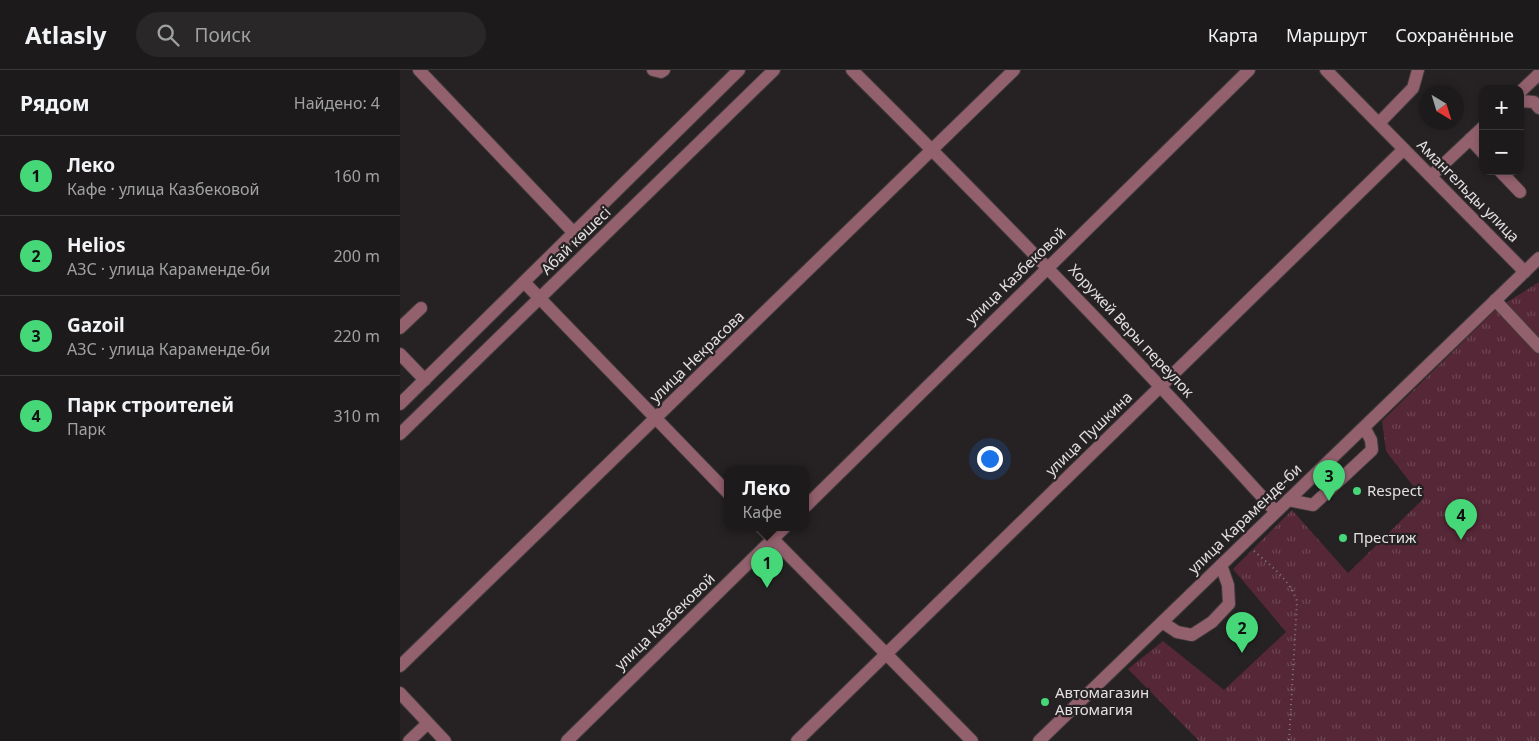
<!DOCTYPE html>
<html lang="ru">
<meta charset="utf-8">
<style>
body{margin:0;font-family:"Noto Sans",sans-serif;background:#292727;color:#f1f3f6}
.controls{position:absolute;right:15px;top:15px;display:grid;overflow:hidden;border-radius:10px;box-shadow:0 2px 8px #0003}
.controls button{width:45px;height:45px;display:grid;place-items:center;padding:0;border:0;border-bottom:1px solid #3a3839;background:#1c1a1a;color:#f1f3f6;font:25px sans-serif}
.compass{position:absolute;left:1019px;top:15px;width:45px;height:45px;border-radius:50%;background:#1c1a1a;box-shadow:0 2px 8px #0003;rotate:142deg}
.you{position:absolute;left:589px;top:388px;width:18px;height:18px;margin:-12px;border:4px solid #fff;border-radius:50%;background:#1a73e8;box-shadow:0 0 0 8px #1a73e833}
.badge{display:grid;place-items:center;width:32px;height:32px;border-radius:50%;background:#46d779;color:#111;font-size:16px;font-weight:700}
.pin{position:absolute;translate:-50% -41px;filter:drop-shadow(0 1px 2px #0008)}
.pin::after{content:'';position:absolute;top:26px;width:18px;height:15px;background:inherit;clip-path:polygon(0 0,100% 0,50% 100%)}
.popup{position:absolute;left:324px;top:396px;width:85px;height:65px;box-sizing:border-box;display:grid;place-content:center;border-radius:10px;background:#1c1a1a;filter:drop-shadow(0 1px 4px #0005);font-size:16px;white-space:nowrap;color:#a0a1a2}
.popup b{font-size:19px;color:#f1f3f6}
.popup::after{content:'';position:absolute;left:50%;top:100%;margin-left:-10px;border:10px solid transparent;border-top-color:#1c1a1a}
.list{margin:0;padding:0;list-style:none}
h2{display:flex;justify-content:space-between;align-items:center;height:65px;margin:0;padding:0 20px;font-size:21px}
h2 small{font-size:16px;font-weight:400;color:#a0a1a2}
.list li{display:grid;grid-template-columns:32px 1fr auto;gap:15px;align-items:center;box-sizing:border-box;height:80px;padding:0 20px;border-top:1px solid #3a3839}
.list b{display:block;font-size:19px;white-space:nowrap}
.list p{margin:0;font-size:16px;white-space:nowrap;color:#a0a1a2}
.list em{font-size:16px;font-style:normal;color:#a0a1a2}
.icon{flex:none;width:28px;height:28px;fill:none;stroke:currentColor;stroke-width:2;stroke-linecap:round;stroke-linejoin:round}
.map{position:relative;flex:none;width:1139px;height:671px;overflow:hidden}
header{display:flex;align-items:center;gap:30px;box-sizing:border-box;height:70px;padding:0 25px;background:#1c1a1a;border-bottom:1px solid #3a3839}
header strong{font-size:24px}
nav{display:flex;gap:28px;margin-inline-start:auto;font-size:18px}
.search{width:350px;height:45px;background:#292727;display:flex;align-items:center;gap:12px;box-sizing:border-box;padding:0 18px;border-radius:28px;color:#a0a1a2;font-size:19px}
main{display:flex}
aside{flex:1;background:#1c1a1a}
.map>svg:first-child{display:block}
.park{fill:url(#park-tufts)}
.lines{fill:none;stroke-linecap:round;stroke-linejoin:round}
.minor-casing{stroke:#403c3d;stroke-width:14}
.path{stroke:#817d7e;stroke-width:2;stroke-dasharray:1 4;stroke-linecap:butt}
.minor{stroke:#93606e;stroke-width:12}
.poi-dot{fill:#46d779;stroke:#262223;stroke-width:2}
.labels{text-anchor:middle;stroke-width:4.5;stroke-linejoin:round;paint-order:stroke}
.street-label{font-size:15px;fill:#e2dfe0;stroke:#262223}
.poi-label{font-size:15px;fill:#e2dfe0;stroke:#262223;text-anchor:start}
</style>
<header>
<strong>Atlasly</strong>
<div class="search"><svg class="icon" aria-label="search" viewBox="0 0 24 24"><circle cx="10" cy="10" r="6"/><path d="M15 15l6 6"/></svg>Поиск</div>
<nav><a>Карта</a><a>Маршрут</a><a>Сохранённые</a></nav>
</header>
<main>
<aside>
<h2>Рядом<small>Найдено: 4</small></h2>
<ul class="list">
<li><span class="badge">1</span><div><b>Леко</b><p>Кафе · улица Казбековой</p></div><em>160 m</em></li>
<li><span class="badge">2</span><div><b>Helios</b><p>АЗС · улица Караменде-би</p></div><em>200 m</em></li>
<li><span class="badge">3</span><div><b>Gazoil</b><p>АЗС · улица Караменде-би</p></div><em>220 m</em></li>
<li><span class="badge">4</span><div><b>Парк строителей</b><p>Парк</p></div><em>310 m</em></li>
</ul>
</aside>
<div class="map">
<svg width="1139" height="671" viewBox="0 0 1139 671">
<defs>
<pattern id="park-tufts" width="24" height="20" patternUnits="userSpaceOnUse" patternTransform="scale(1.25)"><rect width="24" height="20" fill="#562736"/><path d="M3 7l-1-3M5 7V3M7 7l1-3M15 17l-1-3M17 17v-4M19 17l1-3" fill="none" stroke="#6e4653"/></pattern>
</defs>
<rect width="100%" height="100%" fill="#262223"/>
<!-- park -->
<path class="park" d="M1139 212V671H799L728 599 763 571 824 620 886 562 833 499 892 440 948 503 1023 429 986 381 982 351 1096 239Z"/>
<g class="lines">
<defs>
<path id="minor" d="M19 0 174 163
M253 0 261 2 264 0
M452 0C597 144 739 291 876 442
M926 0 1125 202
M1120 22 1139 4
M1120 31 1134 32 1139 38
M979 53 1013 18 1018 0
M1070 69 1083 83
M1100 101 1120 122
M1031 106 1083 57
M124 212 328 423
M1095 230 1139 277
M0 258 21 238
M0 284 25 310
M0 334 339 0
M0 364 374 0
M888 430 913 435 972 380 971 370 964 357
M406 436 849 0
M361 457 572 671
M762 552 777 562 792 565 812 552 829 534 828 515 821 495
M0 596 614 0
M0 623 45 671
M9 671 28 653
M167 671 385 457
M397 671 1004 79
M639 671 1139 188"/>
</defs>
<!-- minor casing -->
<use href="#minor" class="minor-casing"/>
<!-- path -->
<path class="path" d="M854 481C871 496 889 509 897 531L889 671"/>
<!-- minor -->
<use href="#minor" class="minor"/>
</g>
<!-- markers -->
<g class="poi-dot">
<circle cx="957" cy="421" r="5"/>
<circle cx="943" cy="468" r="5"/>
<circle cx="645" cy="632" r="5"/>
</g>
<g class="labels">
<!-- street labels -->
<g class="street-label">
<text transform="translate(1068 121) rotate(45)" y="5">Амангельды улица</text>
<text transform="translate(176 171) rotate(-44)" y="5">Абай көшесі</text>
<text transform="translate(616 206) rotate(-44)" y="5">улица Казбековой</text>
<text transform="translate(731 261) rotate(47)" y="5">Хоружей Веры переулок</text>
<text transform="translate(297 287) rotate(-44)" y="5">улица Некрасова</text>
<text transform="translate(689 364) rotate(-44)" y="5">улица Пушкина</text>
<text transform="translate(845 449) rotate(-44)" y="5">улица Караменде-би</text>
<text transform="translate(265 552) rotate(-44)" y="5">улица Казбековой</text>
</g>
<!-- poi labels -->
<g class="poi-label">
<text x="967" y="426">Respect</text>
<text x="953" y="473">Престиж</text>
<text x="655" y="628">Автомагазин<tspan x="655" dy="17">Автомагия</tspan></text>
</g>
</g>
</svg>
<div class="controls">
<button>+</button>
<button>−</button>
</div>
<svg class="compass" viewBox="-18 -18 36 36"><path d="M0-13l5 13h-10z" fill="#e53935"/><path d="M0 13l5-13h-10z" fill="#a0a1a2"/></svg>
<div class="you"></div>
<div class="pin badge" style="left:367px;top:518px">1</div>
<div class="popup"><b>Леко</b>Кафе</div>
<div class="pin badge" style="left:842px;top:583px">2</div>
<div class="pin badge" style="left:929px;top:431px">3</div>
<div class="pin badge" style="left:1061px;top:470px">4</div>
</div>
</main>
